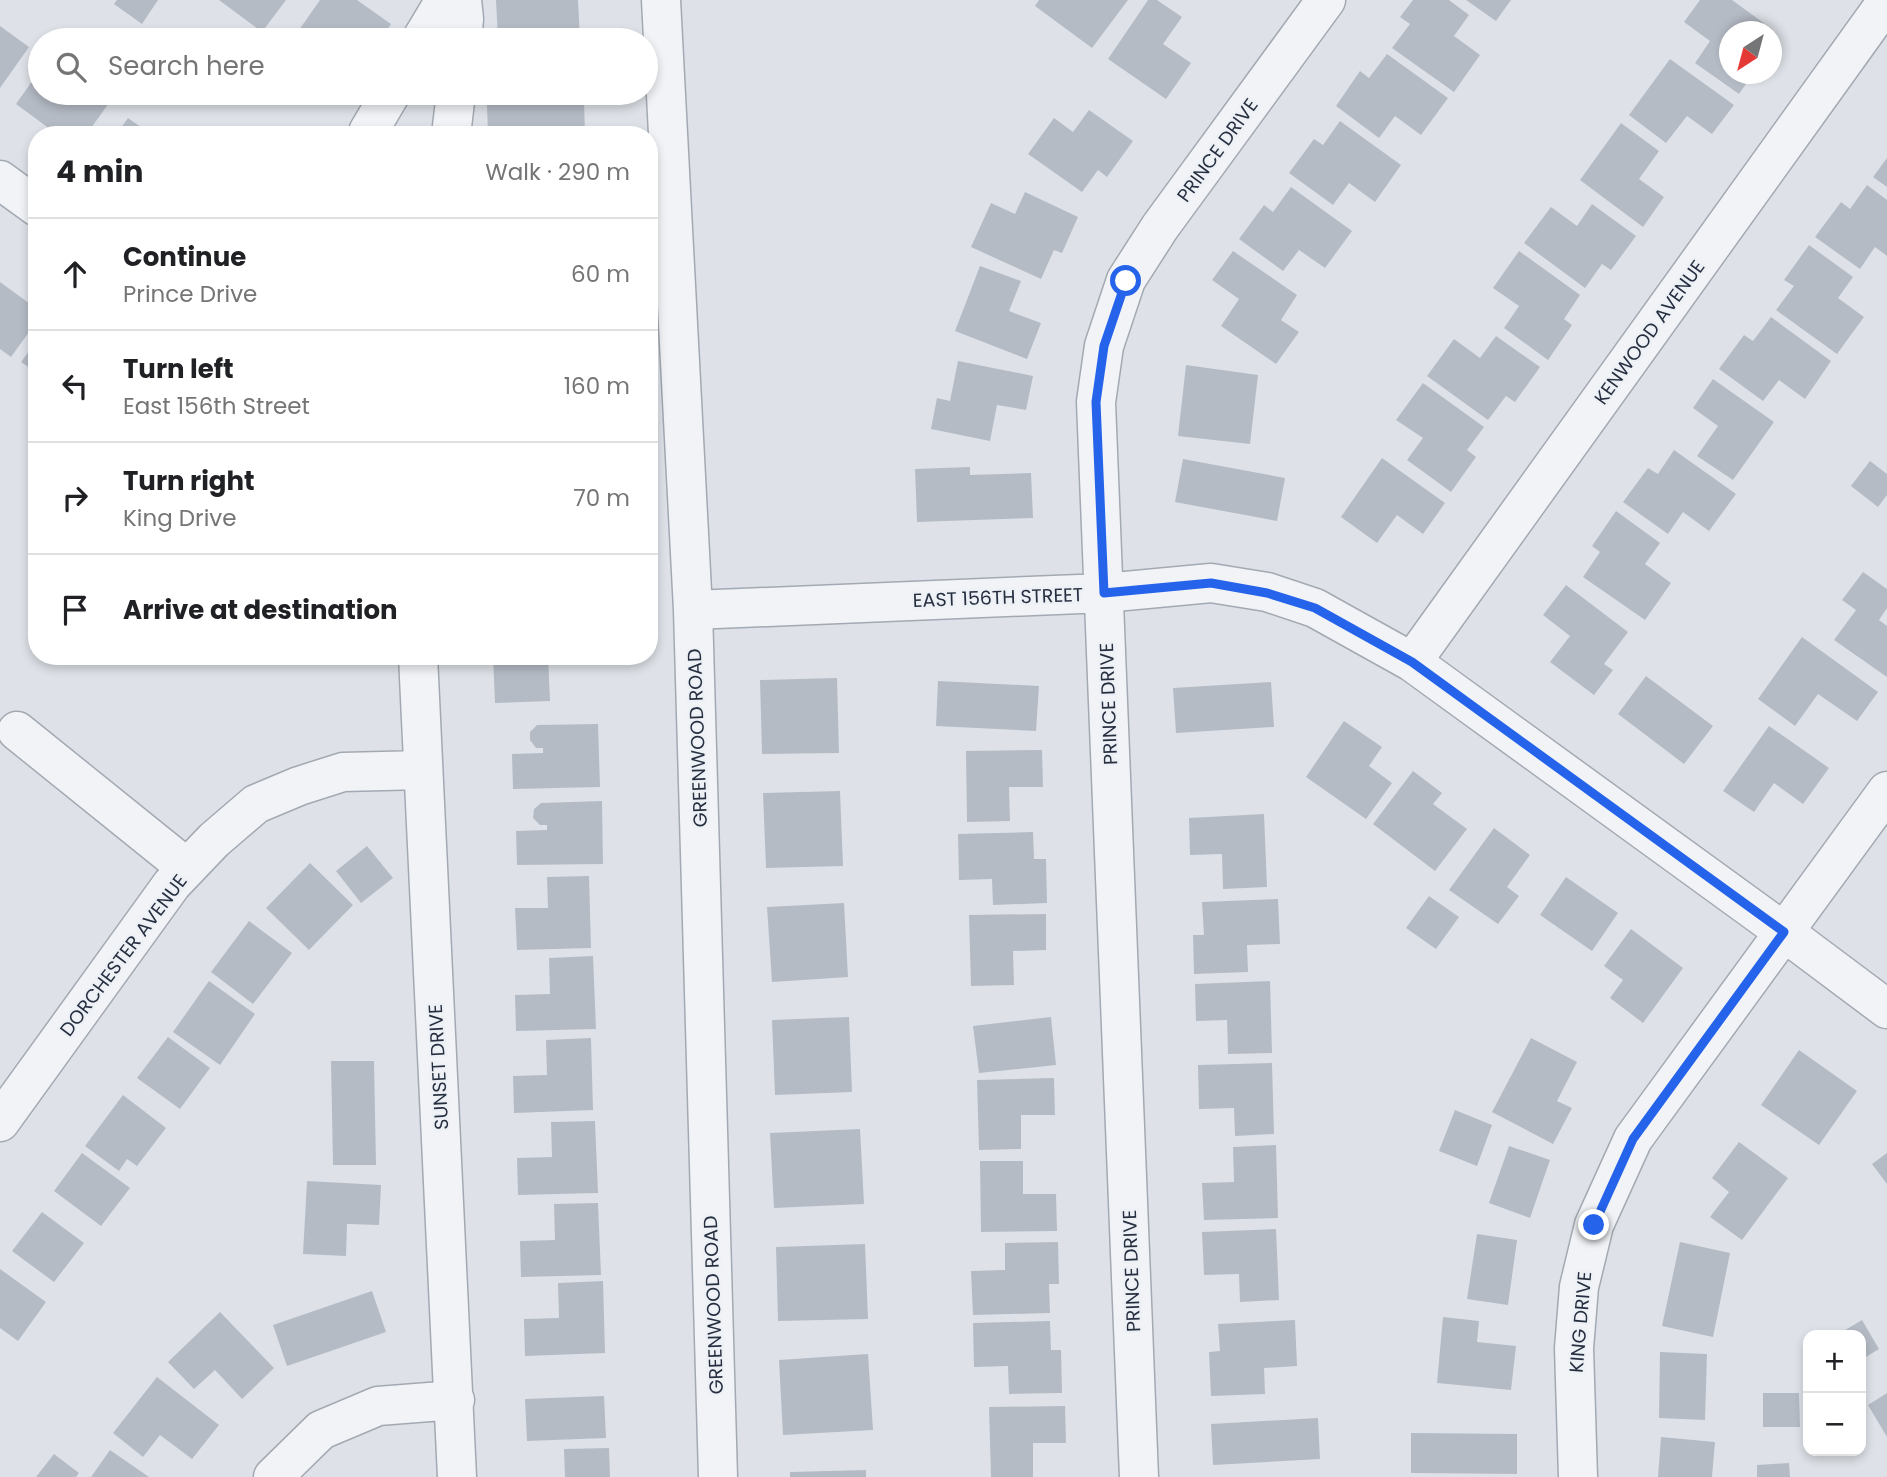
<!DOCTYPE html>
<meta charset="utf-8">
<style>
body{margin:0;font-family:Poppins,sans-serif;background:#f6f6f6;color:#202124}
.controls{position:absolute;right:21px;bottom:21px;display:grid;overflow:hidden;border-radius:14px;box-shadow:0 4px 10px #0003}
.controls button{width:63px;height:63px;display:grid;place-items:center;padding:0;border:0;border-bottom:2px solid #e0e0e0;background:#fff;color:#202124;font:35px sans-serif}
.compass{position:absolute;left:1719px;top:21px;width:63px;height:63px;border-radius:50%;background:#fff;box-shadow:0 4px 10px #0003;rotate:216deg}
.stop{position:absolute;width:21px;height:21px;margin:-16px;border:5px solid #2563eb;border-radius:50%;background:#fff}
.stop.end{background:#2563eb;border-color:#fff;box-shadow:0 2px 7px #0008}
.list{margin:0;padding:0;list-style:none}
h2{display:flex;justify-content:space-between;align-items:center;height:91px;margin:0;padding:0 28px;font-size:30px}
h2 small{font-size:23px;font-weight:400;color:#757577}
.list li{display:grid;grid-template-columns:46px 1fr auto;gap:21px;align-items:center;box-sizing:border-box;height:112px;padding:0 28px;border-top:2px solid #e0e0e0}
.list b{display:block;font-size:26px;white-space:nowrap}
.list p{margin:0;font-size:23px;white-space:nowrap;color:#757577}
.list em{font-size:23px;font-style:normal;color:#757577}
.icon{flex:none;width:38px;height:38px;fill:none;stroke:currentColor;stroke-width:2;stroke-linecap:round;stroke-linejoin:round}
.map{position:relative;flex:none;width:1887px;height:1477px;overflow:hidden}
.search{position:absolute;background:#fff;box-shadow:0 4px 10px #0003;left:28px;top:28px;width:630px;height:77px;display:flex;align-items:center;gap:18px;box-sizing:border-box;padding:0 24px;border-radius:38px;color:#757577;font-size:26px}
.panel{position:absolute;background:#fff;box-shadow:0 4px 10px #0003;left:28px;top:126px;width:630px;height:539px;border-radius:28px}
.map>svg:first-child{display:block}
.building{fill:#b5bbc5}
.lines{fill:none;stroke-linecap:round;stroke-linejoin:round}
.minor-casing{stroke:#a3a9b2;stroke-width:41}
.minor{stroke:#f1f3f6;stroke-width:38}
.route{stroke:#2563eb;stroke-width:9}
.labels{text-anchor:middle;stroke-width:5;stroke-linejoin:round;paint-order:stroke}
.street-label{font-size:19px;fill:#262f40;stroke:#edf1f6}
</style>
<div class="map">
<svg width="1887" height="1477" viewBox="0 0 1887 1477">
<rect width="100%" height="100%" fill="#dee2e8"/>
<!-- building -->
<path class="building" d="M117 0H158L142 24 114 4Z
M219 0H286L262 32Z
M320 0H357L391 24 380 40H292Z
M496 0H578L580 40H498Z
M1039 0H1128L1092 48 1035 6Z
M1148 0H1157L1182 17 1163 44 1191 63 1166 99 1108 59Z
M1413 0H1449L1469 15 1454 36 1480 55 1454 92 1392 48 1410 24 1400 17Z
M1466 0H1511L1496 21Z
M1700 0H1732L1772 29 1770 32H1730V74H1753L1739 94 1695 63 1710 41 1684 22Z
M0 26 29 47 0 88Z
M1387 54 1448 98 1421 135 1395 116 1379 138 1336 106 1360 71 1369 78Z
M1670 59 1734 105 1712 134 1687 116 1666 143 1629 115Z
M40 70V93H94L109 103 86 135H58L16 104Z
M584 101 585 135H488L487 105Z
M1089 110 1133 141 1107 177 1098 170 1082 192 1028 154 1054 118 1073 132Z
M128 118 152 135H116Z
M1340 121 1401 165 1375 202 1349 183 1333 205 1289 173 1314 139 1323 145Z
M1621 123 1659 151 1639 179 1664 197 1643 227 1580 180Z
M1887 158V187L1873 177Z
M1867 185 1887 200V256L1875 247 1860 269 1815 237 1841 202 1850 209Z
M1291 187 1352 231 1325 268 1299 250 1283 271 1239 239 1264 205 1273 212Z
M1025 192 1078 217 1062 253 1054 250 1041 279 971 247 991 203 1015 214Z
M1592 204 1636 236 1611 270 1602 264 1585 288 1524 243 1551 207 1577 226Z
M1809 245 1853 277 1838 298 1864 317 1837 354 1776 310 1794 286 1784 280Z
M1233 251 1297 295 1281 320 1299 332 1276 364 1221 326 1239 299 1212 280Z
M1519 251 1580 295 1564 319 1572 325 1548 360 1504 328 1519 306 1493 288Z
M980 266 1021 281 1009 311 1041 323 1027 359 955 331Z
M0 282 37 309V321L11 357 0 349Z
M1771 317 1831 361 1805 399 1779 380 1763 401 1719 369 1744 335 1753 341Z
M1496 336 1540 367 1515 402 1506 396 1488 420 1427 376 1454 339 1480 358Z
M37 340V373L21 362Z
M958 361 1033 376 1026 410 997 405 990 441 931 429 937 398 950 401Z
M1186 365 1258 375 1250 444 1178 436Z
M1713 379 1774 422 1733 480 1697 456 1718 426 1693 408Z
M1423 383 1484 427 1467 450 1476 457 1451 492 1407 460 1423 438 1396 420Z
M1674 450 1736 494 1709 531 1683 512 1668 534 1623 502 1648 468 1658 474Z
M1382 458 1445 503 1423 534 1397 515 1377 543 1341 517Z
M1183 459 1285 478 1277 521 1175 502Z
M1870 461 1887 474V495L1878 507 1851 486Z
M970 467V475L1031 473 1033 518 917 522 915 469Z
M1616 511 1660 543 1645 564 1671 583 1645 620 1583 577 1600 552 1592 546Z
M1863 572 1887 589V608L1879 620 1887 626V677L1834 640 1856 610 1842 600Z
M1566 585 1628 632 1604 664 1613 670 1594 695 1550 662 1570 636 1543 615Z
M1802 637 1878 692 1857 721 1818 694 1795 726 1758 699Z
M493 656H548L550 701 495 703Z
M1646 676 1713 726 1684 764 1618 714Z
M837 678 839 753 762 754 760 680Z
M938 681 1039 686 1036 731 936 726Z
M1271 682 1274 727 1176 733 1173 688Z
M1344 721 1382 747 1369 766 1392 783 1366 819 1306 777Z
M598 724 600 787 513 789 512 754 543 753V748H536L530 740V732L537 725Z
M1769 726 1829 768 1803 804 1774 783 1754 812 1723 791Z
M1042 750 1043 787H1009L1010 821 967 822 966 751Z
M1413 771 1442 793 1433 804 1467 829 1435 871 1373 824Z
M840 791 843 866 766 868 763 793Z
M602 801 603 864 517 865 516 831 547 830V825H540L533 818 534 809 541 803Z
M1264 814 1267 887 1223 889 1222 854 1190 855 1189 818Z
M1494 828 1530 855 1507 887 1519 896 1498 924 1449 890Z
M1033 832 1034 859H1046L1047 903 993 905 992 879 959 880 958 834Z
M367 846 393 878 361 903 336 871Z
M310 863 353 905 309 950 266 908Z
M589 876 591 948 517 950 515 908H548L547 877Z
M1566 877 1618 913 1592 951 1540 915Z
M1429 896 1459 917 1436 949 1406 928Z
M1278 899 1280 944 1247 945 1248 972 1194 974 1193 935H1204L1202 902Z
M844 903 848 977 772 982 767 907Z
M1046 914V950L1013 951 1014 985 971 986 969 915Z
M249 921 292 953 253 1004 211 972Z
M1631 929 1683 968 1643 1023 1610 998 1623 980 1604 966Z
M593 956 596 1029 516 1031 515 995 550 994 549 958Z
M209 981 255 1014 220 1065 173 1032Z
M1270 981 1272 1053 1228 1054 1227 1020 1196 1021 1195 984Z
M849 1017 852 1092 775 1095 772 1020Z
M1051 1017 1056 1065 979 1073 973 1026Z
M168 1037 210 1068 180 1109 137 1078Z
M591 1038 593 1110 514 1113 513 1076 547 1075 546 1040Z
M1531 1038 1577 1062 1557 1101 1572 1108 1553 1144 1492 1112Z
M1799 1050 1857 1091 1819 1145 1761 1105Z
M331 1061H374L376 1165H333Z
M1272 1063 1274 1134 1235 1136 1234 1108 1199 1109 1198 1065Z
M1054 1078 1055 1115H1021V1149L979 1150 977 1080Z
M123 1095 166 1128 137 1166 127 1159 119 1171 85 1146Z
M1455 1110 1492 1125 1477 1166 1439 1151Z
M595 1121 598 1193 518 1195 517 1158 552 1157 551 1122Z
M860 1129 864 1204 774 1208 770 1133Z
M1739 1142 1788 1178 1742 1240 1710 1217 1729 1192 1712 1178Z
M1276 1145 1278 1218 1204 1220 1202 1183 1234 1182 1233 1147Z
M1509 1146 1550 1160 1530 1218 1489 1203Z
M82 1153 130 1188 101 1226 54 1191Z
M1887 1153V1184L1872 1164Z
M980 1161H1023V1194H1056L1057 1231 981 1232Z
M307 1181 381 1185 379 1225 347 1224 346 1256 303 1254Z
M598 1203 601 1275 521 1277 520 1241 555 1240 554 1204Z
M42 1212 84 1243 54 1282 12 1251Z
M1276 1229 1279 1300 1240 1302 1239 1274 1204 1275 1202 1232Z
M1477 1234 1517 1240 1508 1305 1467 1299Z
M1058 1242 1059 1284H1049L1050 1313 973 1315 971 1271 1005 1270V1243Z
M1680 1242 1730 1253 1713 1337 1662 1326Z
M865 1244 868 1319 778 1321 776 1247Z
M0 1269 46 1302 18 1341 0 1328Z
M603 1281 605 1353 525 1356 524 1319 559 1318 558 1283Z
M372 1291 386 1332 287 1366 273 1325Z
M220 1312 274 1368 242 1399 215 1370 194 1389 168 1362Z
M1443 1317 1479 1321 1477 1342 1516 1346 1511 1390 1437 1383Z
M1295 1320 1297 1366 1264 1368 1265 1394 1211 1396 1209 1352 1220 1351 1218 1324Z
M1862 1320 1879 1349 1861 1360V1335H1837Z
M1050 1321 1051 1350H1061L1062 1393 1009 1394 1008 1366 974 1367 973 1323Z
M1660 1352 1707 1354 1705 1420 1659 1418Z
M868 1354 873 1430 783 1435 779 1360Z
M157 1377 219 1425 192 1459 160 1435 143 1457 113 1433Z
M1763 1393H1799L1800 1427H1763Z
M1887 1393V1437L1868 1405Z
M604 1396 606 1438 527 1441 525 1399Z
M1065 1406 1066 1443H1033V1477H991L989 1407Z
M1318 1418 1320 1459 1213 1465 1211 1424Z
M1411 1433 1517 1434V1474L1411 1473Z
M1661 1437 1715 1442 1712 1477H1658Z
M609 1448 610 1477H565L564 1449Z
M110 1450 149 1477H91Z
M54 1454 79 1473 76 1477H36Z
M1789 1463 1790 1477H1757V1465Z
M866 1470V1477H790V1472Z"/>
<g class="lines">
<defs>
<path id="minor" d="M462 0 464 19 462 40
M661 0 693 610 718 1477
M421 40 445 0
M372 135 368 132 391 93
M451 135 456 93
M0 180 37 207
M693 610 1104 593 1211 583 1267 592 1315 608 1412 662 1784 932 1887 1009
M418 656 457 1477
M1412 662 1887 1
M17 731 187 868
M0 1122 172 884 214 840 256 804 299 786 343 772 423 770
M273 1477 321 1430 378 1406 455 1400
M1139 1477 1096 402 1104 346 1126 280 1160 227 1326 0
M1578 1477 1574 1348 1579 1287 1594 1225 1633 1139 1887 791"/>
</defs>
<!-- minor casing -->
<use href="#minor" class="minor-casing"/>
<!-- minor -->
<use href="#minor" class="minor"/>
</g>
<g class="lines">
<!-- route -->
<path class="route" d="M1126 281 1104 346 1096 402 1104 593 1211 583 1267 593 1315 608 1412 662 1784 932 1633 1139 1594 1225"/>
</g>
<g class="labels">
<!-- street labels -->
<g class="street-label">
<text transform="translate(1217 150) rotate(-54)" y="7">PRINCE DRIVE</text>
<text transform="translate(1649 332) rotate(-54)" y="7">KENWOOD AVENUE</text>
<text transform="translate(998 597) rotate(-2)" y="7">EAST 156TH STREET</text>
<text transform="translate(1108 704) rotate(-92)" y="7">PRINCE DRIVE</text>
<text transform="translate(697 738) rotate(-92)" y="7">GREENWOOD ROAD</text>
<text transform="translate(123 955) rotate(-53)" y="7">DORCHESTER AVENUE</text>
<text transform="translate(438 1067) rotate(-93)" y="7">SUNSET DRIVE</text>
<text transform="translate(1131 1271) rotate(-92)" y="7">PRINCE DRIVE</text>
<text transform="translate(713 1305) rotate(-92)" y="7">GREENWOOD ROAD</text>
<text transform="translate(1580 1322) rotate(-85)" y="7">KING DRIVE</text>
</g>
</g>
</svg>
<div class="controls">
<button>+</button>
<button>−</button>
</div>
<svg class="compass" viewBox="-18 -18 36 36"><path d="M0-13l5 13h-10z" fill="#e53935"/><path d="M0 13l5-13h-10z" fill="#757577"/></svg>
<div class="stop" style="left:1126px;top:281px"></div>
<div class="stop end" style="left:1594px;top:1225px"></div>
<div class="search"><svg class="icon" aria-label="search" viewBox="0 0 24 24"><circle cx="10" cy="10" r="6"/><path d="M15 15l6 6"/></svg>Search here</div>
<section class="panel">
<h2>4 min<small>Walk · 290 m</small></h2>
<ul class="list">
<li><svg class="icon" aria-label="ahead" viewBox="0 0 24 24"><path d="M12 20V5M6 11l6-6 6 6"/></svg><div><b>Continue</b><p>Prince Drive</p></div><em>60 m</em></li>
<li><svg class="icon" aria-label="left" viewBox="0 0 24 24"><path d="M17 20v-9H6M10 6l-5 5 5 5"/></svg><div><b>Turn left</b><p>East 156th Street</p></div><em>160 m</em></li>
<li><svg class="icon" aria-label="right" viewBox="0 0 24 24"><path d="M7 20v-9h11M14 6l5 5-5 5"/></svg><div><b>Turn right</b><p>King Drive</p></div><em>70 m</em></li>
<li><svg class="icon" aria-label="arrive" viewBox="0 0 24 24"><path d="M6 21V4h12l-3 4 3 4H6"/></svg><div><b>Arrive at destination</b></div></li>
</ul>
</section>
</div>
